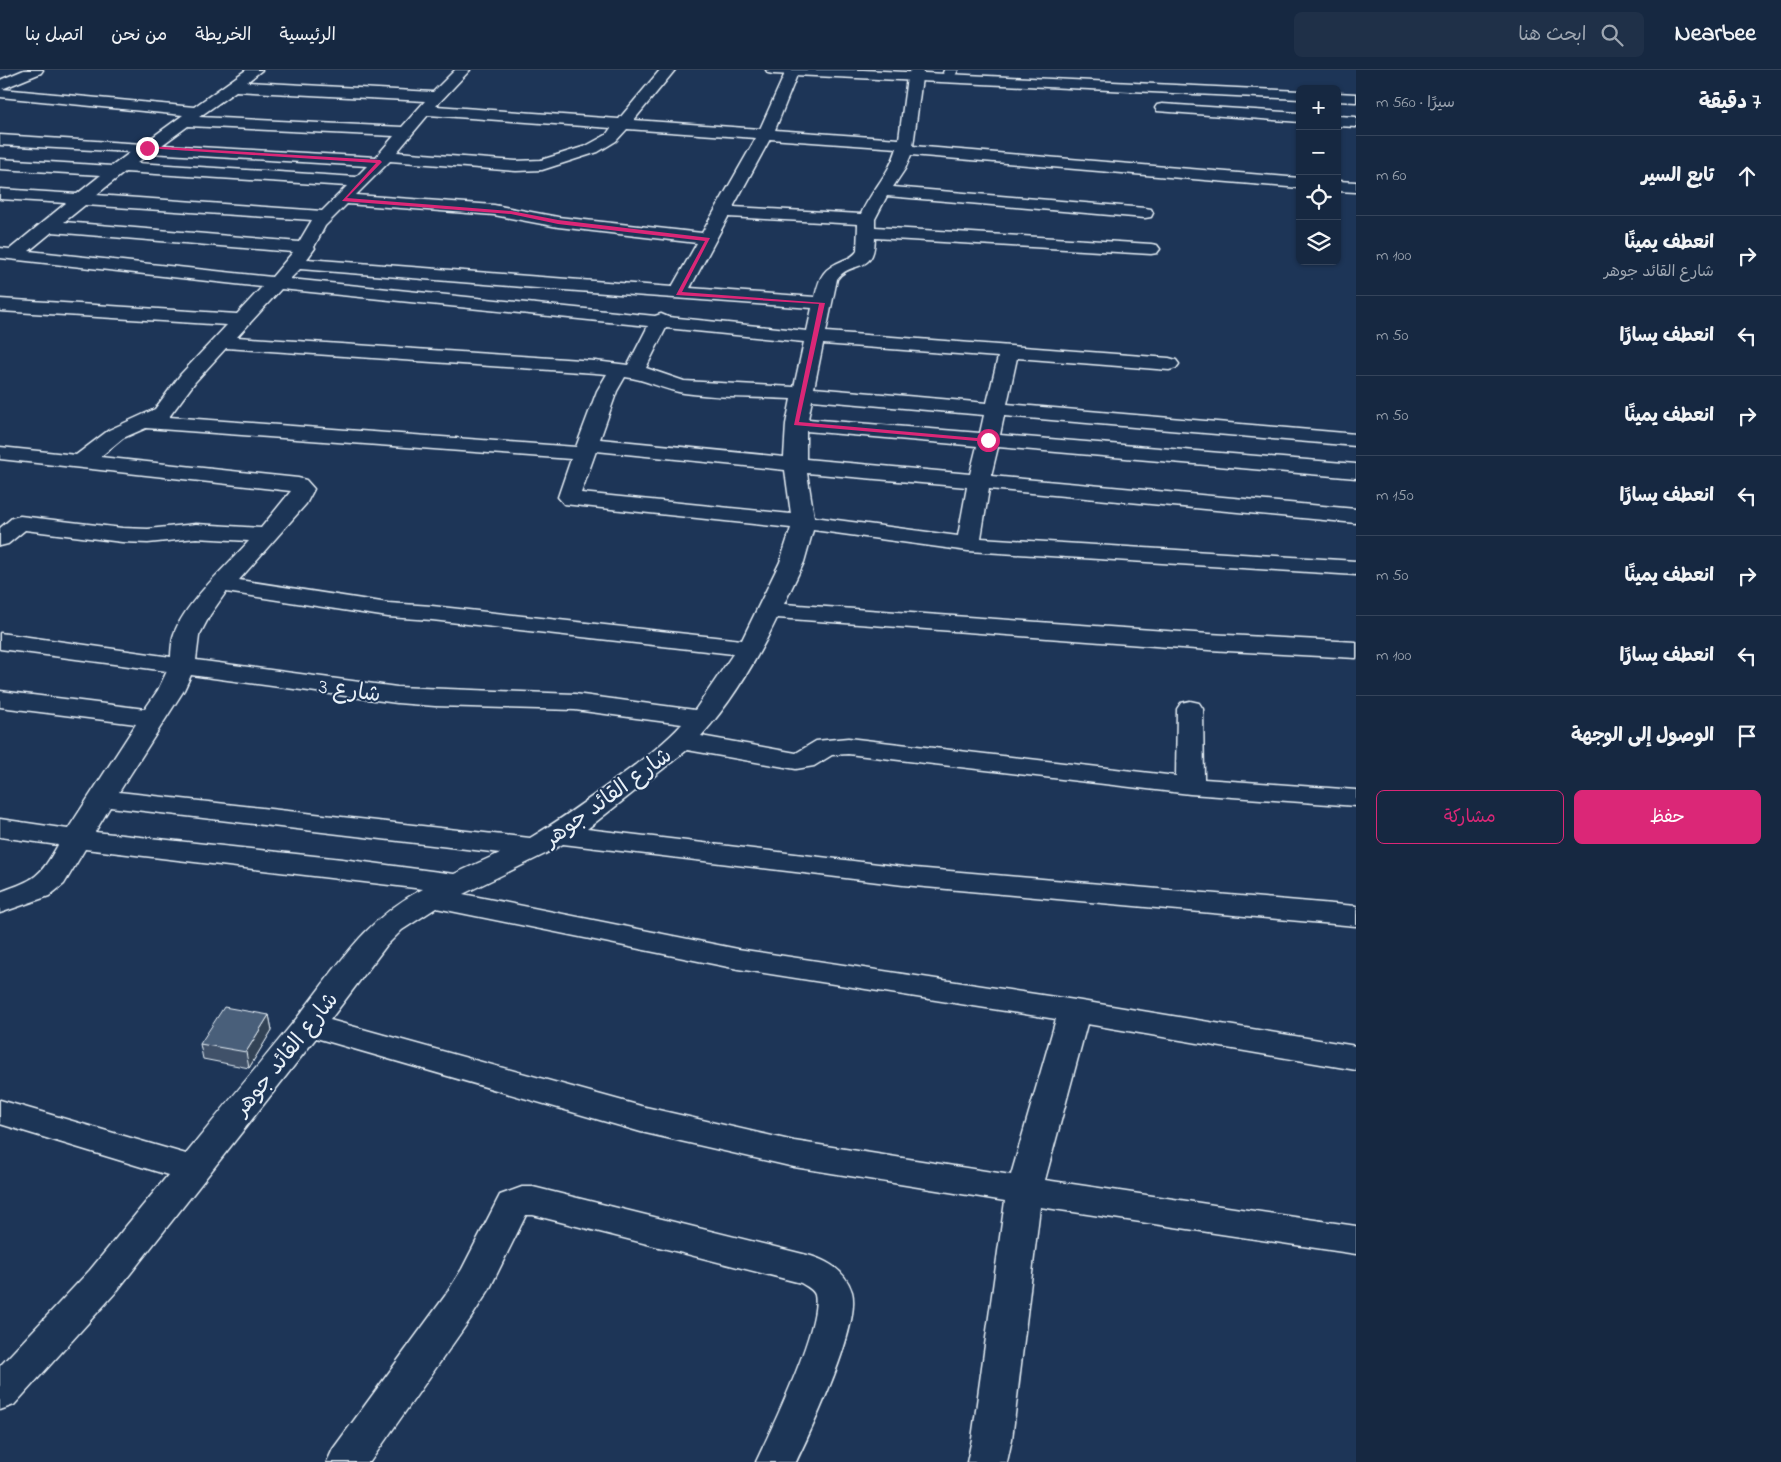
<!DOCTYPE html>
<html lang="ar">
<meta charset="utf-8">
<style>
body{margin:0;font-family:"Indie Flower","Playpen Sans Arabic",sans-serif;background:#1f3048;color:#f1f3f6;direction:rtl}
.controls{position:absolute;right:15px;top:15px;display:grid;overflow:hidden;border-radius:8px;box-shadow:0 1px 4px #0004}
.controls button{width:45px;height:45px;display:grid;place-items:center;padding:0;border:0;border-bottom:1px solid #35445a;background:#162841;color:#f1f3f6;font:25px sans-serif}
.stop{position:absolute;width:15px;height:15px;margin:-11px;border:4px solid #db2777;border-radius:50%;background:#fff}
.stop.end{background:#db2777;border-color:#fff;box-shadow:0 1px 5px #0008}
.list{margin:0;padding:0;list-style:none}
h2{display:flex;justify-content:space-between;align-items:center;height:65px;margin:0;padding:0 20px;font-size:21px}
h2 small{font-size:16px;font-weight:400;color:#9ea6b1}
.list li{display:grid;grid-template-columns:32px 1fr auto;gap:15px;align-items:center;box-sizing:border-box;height:80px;padding:0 20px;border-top:1px solid #35445a}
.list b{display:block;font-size:19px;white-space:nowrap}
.list p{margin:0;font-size:16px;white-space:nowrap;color:#9ea6b1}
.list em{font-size:16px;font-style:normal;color:#9ea6b1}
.actions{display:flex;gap:10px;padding:15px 20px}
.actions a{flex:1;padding:11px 0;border:1px solid #db2777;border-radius:8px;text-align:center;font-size:18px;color:#db2777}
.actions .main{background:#db2777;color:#fff}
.icon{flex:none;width:28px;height:28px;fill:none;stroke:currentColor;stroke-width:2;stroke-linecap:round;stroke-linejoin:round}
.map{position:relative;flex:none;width:1356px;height:1392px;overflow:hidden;direction:ltr}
header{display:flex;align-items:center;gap:30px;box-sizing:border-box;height:70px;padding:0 25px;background:#162841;border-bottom:1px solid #35445a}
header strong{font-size:24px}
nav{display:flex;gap:28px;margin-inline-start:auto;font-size:18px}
.search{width:350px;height:45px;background:#1f3048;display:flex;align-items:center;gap:12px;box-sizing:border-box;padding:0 18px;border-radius:8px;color:#9ea6b1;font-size:19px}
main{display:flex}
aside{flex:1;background:#162841}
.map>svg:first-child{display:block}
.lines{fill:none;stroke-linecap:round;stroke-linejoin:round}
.street-casing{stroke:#e8f1f8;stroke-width:3}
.secondary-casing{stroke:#e8f1f8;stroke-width:3}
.street{fill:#1d3557;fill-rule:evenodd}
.secondary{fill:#1d3557;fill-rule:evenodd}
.wall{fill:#3f5169;stroke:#e8f1f8}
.shaded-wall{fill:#334255;stroke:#e8f1f8}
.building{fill:#495e7a;stroke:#e8f1f8}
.route{fill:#db2777}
.labels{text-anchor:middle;stroke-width:4;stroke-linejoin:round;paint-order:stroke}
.street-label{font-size:22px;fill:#e8f1f8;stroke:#1d3557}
</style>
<header>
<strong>Nearbee</strong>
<div class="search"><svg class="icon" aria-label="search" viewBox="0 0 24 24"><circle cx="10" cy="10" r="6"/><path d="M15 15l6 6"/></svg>ابحث هنا</div>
<nav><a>الرئيسية</a><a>الخريطة</a><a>من نحن</a><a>اتصل بنا</a></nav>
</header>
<main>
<aside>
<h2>7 دقيقة<small>سيرًا · 560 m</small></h2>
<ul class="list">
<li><svg class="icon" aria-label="ahead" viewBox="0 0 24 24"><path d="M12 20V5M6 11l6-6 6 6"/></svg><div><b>تابع السير</b></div><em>60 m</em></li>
<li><svg class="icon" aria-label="right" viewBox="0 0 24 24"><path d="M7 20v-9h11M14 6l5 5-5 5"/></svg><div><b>انعطف يمينًا</b><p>شارع القائد جوهر</p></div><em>100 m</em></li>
<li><svg class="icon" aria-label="left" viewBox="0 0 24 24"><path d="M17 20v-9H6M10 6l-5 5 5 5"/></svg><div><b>انعطف يسارًا</b></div><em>50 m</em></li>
<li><svg class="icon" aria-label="right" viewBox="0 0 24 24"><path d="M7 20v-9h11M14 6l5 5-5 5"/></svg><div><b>انعطف يمينًا</b></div><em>50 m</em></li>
<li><svg class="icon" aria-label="left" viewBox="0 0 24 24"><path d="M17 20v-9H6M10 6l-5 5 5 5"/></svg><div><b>انعطف يسارًا</b></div><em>150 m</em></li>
<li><svg class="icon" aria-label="right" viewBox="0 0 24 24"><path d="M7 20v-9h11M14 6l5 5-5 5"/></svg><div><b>انعطف يمينًا</b></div><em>50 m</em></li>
<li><svg class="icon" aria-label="left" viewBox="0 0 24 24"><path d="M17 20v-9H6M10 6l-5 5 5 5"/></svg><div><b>انعطف يسارًا</b></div><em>100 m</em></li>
<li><svg class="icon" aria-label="arrive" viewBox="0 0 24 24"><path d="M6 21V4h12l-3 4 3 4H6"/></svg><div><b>الوصول إلى الوجهة</b></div></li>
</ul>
<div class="actions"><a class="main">حفظ</a><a>مشاركة</a></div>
</aside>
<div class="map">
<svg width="1356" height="1392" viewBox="0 0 1356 1392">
<rect width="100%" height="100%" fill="#1d3557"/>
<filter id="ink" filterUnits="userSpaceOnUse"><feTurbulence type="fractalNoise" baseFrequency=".02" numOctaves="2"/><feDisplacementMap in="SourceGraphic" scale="10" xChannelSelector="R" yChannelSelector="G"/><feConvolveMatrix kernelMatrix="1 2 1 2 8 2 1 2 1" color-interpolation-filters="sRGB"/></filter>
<g filter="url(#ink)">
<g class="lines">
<defs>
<path id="street" d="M24 0H43L41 3 2 19 194 37 246 0H262L247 12 433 22 455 0H470L436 36 619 49 660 0H675L634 50 760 59 786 1 799 0 775 60 899 69 907 7 911 0H923L913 76 1300 108V118L911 85 905 99 893 117 1145 138 1151 139 1153 143 1151 147 1145 148 887 126 875 149V157L1151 174 1157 175 1160 179 1157 183 1151 184 875 168C874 206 852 189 837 209L826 262 1169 288 1176 290 1179 294 1176 298 1169 300 1017 288 1007 334 1356 364V376L1004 346 1000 365 1356 394V408L998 377 991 406 1356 439V453L989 419 981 468 1356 491V505L968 481 813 460 804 492 784 534 1209 564 1356 572V588L1209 580 777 548C758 588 731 633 701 666L796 683 816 671 848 668 1176 706 1177 639 1181 633 1190 631 1199 633 1203 639 1204 709 1356 720V736L1190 724 848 684 832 685 814 696 796 699 687 680 587 759 903 797 1356 836V856L903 815 563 774 545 784 463 824 738 879 1075 930 1356 976V1000L1087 954 1045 1110 1356 1156V1184L1040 1137 1012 1369 1007 1392H967L972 1369 1005 1131 794 1097 641 1062 316 968 116 1222 14 1335 0 1340V1296L90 1200 168 1105 0 1054V1030L186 1084C223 1038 260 993 297 948 335 900 366 847 423 819L85 779 64 814 49 826 0 843V822C36 809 39 808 58 775L0 767V749L68 759 136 654 0 637V621L145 639 158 620 167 601 0 579V563L171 587C171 580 172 573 173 567 182 535 227 496 249 471L196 468 148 473 122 472 25 460 8 474 0 476V458L12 448 20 446 122 458 148 459 196 454 261 458 291 421 0 389V377L76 385 109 360 155 339 181 304 227 255 0 241V229L237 244 262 217 0 188V178L10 179 66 133 0 129V119L77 124 101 105 0 99V89L112 96 131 82 0 75V65L143 74 183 45 0 27V10ZM236 21 425 31 402 57 199 47ZM428 45 611 58 606 65 586 76 541 90 516 91 397 82ZM188 56 394 66 376 87 162 75ZM627 59 756 68 702 163 558 147 494 135 356 125 390 91 516 101 542 100 598 82 616 71ZM770 69 897 78C890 103 871 121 861 144L733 137ZM150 83 367 96 356 107 137 93ZM125 102 347 116 322 141 96 125ZM347 134 494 145 558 157 697 173 672 217 307 189 315 178 314 177 325 156ZM85 135 312 150 299 172 64 152ZM728 147 858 154 857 181C854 186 849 188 844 190 823 199 820 205 815 227L690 218ZM52 162 293 182 272 207 29 181ZM300 199 523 217 812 238 807 261 668 247 661 244 655 246 290 209ZM281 219 648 256 628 295 595 291 237 267ZM666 258 804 272 794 317 684 311 646 298ZM823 274 998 287 987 333 814 318ZM226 278 595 303 607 304 597 321 576 377 169 347 195 312ZM625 307C646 309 663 320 684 323 719 328 756 327 791 329L786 354 784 387 600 369 617 321ZM812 330 984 345 980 363 808 349ZM146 358 571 389 558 427 564 434 791 458 780 492 742 570 432 536 388 533 239 510 306 434 314 419 306 410 298 408 100 387 123 368ZM806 361 977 376 970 404 806 389ZM596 381 785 400 791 444 581 423ZM807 403 967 417 958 466 814 447ZM226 522 388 547 432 550 733 584 695 640 575 624 397 617 196 590 199 566 210 545ZM191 605 397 633 435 636 575 640 682 654C665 673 643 689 623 704 592 727 562 749 530 768L119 722 184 620ZM110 737 500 783 454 804 342 789 95 762ZM436 838 738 899 1056 949 1011 1105 794 1071 641 1036 330 950 386 876 402 860Z
M944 0H958L955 6H945L943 3Z
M1162 34 1300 43V52L1157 41 1155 38 1157 35Z
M1337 46 1356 47V57L1337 56Z
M1337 111 1356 112V122L1337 121Z
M522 1117H533L811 1186C830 1192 846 1202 852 1222 861 1255 812 1359 796 1392H756C770 1362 822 1255 815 1225 814 1220 806 1216 801 1213L533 1145H526L489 1220 471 1248 370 1392H327L333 1379 445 1226 462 1199 500 1125Z"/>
<path id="secondary" d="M766 0H863L1300 21V29L773 4 768 3Z
M1337 23 1356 24V32L1337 31Z"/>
</defs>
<!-- street casing -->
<use href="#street" class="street-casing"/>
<!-- secondary casing -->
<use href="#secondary" class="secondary-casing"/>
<!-- street -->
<use href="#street" class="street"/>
<!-- secondary -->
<use href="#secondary" class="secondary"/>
</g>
<!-- wall -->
<path class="wall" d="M269 945 272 960 249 998 203 989 200 974Z"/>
<!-- shaded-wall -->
<path class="shaded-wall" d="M269 945 272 960 249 998 246 982Z"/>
<!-- building -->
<path class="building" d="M224 937 269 945 246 982 200 974Z"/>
</g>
<!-- route -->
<path class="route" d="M147 76 380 90 382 92 347 128 511 141 558 150 710 168 682 222 825 233 799 352 988 369 991 370 988 372 794 355 819 234 676 225 705 171 558 154 511 144 342 131 376 93 145 78Z"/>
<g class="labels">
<!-- street labels -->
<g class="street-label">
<text transform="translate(350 619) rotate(8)" y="8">شارع 3</text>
<text transform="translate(607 726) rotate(-36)" y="8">شارع القائد جوهر</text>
<text transform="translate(285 983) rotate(-51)" y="8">شارع القائد جوهر</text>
</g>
</g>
</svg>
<div class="controls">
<button>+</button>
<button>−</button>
<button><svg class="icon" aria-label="locate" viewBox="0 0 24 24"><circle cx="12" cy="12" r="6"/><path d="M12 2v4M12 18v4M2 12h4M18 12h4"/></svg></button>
<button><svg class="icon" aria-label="layers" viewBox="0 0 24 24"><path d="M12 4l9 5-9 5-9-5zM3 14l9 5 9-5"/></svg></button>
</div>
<div class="stop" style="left:988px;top:370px"></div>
<div class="stop end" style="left:147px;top:78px"></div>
</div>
</main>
